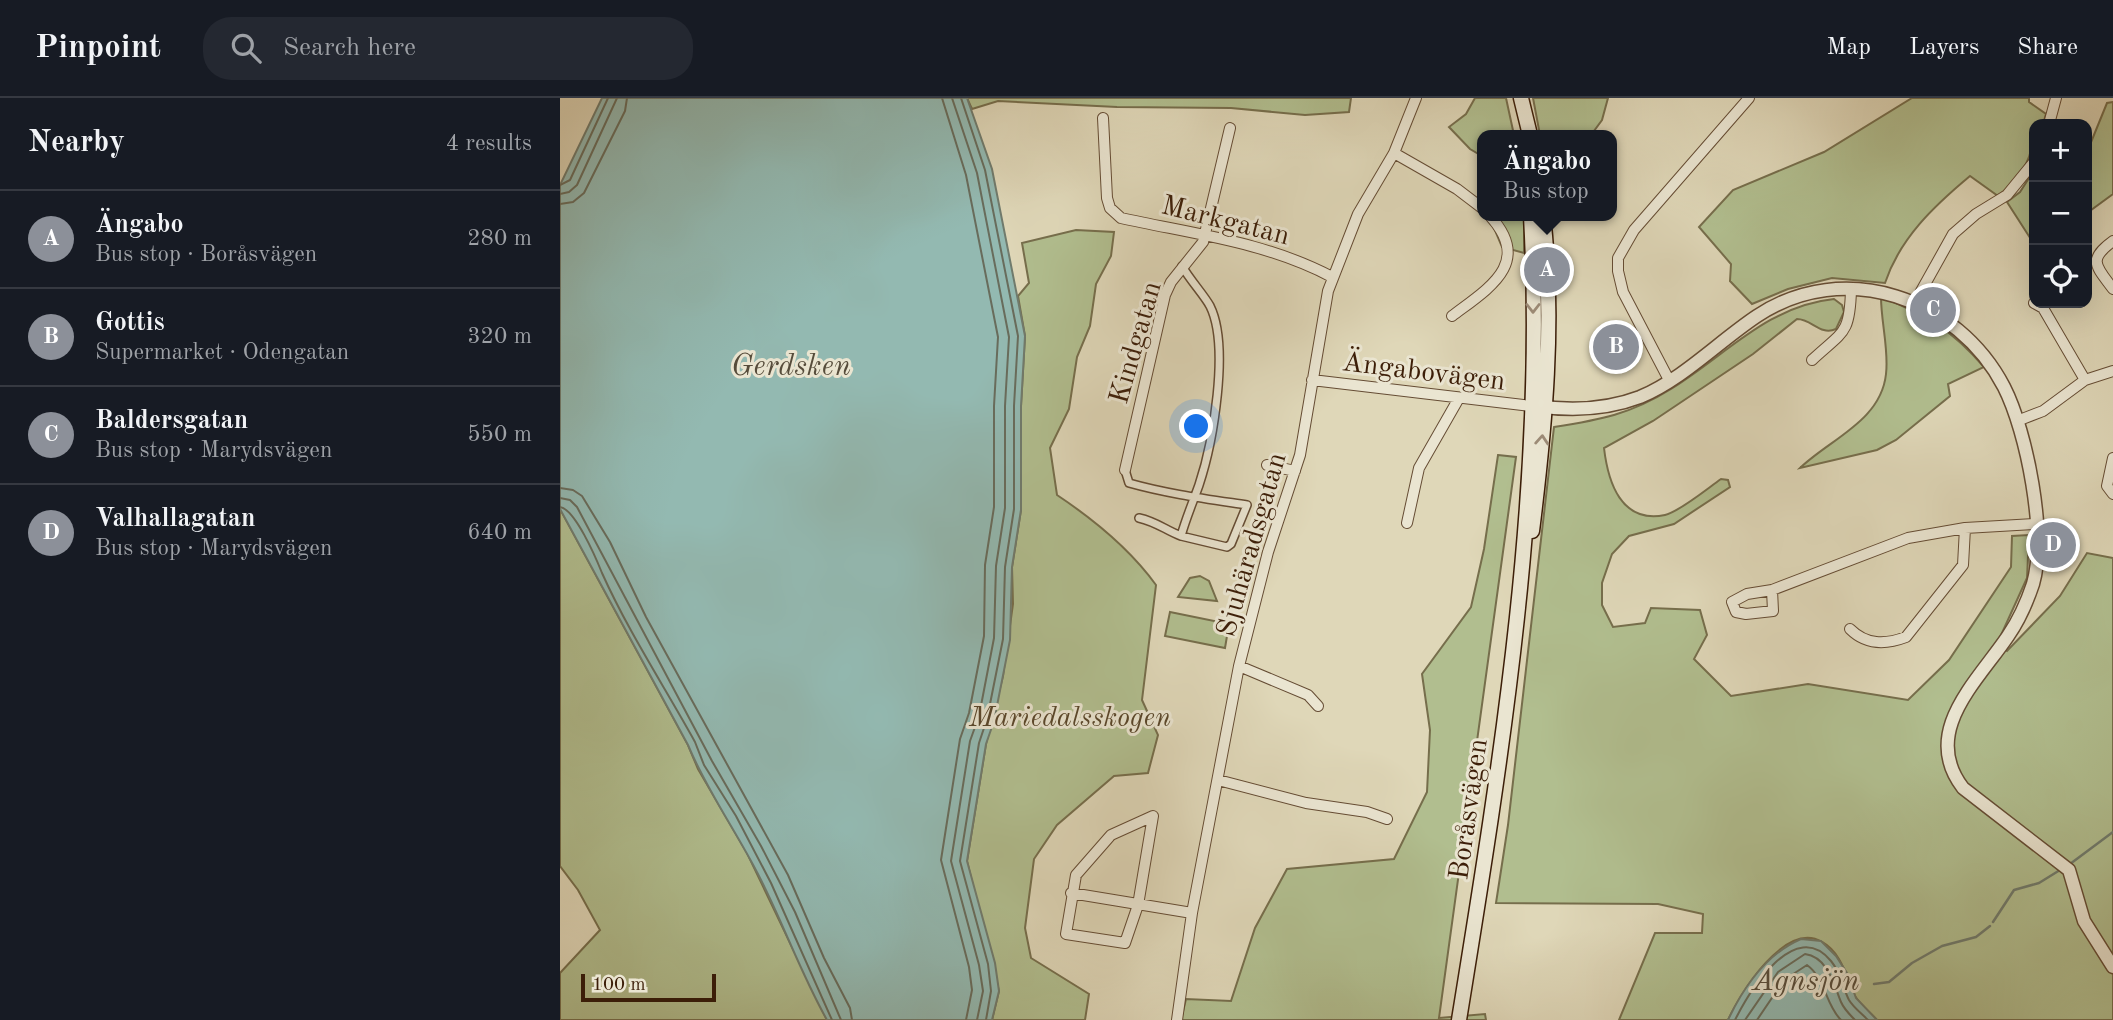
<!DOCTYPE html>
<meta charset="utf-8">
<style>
body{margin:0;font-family:"Old Standard TT",serif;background:#242831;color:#f1f3f6}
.controls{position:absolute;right:21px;top:21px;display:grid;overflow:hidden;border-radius:14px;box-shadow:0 7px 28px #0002}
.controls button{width:63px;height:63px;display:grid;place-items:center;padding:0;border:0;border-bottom:2px solid #363941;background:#171b24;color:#f1f3f6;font:35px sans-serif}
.scale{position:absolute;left:21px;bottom:18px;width:135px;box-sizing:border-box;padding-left:7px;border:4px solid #3c1e08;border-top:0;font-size:19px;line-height:24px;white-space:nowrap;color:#3c1e08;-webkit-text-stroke:5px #eae5d1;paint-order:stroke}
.you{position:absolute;left:637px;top:329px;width:24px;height:24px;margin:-18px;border:5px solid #fff;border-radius:50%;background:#1a73e8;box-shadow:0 0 0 10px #1a73e833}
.badge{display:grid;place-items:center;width:46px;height:46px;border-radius:50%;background:#8c9099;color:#fff;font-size:23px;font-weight:700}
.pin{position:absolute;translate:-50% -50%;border:4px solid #fff;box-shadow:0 2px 7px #0006}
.popup{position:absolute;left:917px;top:32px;width:140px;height:91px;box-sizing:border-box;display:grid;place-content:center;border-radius:14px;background:#171b24;filter:drop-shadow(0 2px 5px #0005);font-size:23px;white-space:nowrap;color:#9ea1a6}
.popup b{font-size:26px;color:#f1f3f6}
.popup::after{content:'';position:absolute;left:50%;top:100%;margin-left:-14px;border:14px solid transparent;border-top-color:#171b24}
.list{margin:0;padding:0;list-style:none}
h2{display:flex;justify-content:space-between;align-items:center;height:91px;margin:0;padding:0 28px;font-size:30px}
h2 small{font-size:23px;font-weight:400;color:#9ea1a6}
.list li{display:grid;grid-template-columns:46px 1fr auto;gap:21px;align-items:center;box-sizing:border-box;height:98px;padding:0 28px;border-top:2px solid #363941}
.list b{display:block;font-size:26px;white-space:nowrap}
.list p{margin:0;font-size:23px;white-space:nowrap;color:#9ea1a6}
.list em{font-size:23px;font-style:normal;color:#9ea1a6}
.icon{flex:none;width:38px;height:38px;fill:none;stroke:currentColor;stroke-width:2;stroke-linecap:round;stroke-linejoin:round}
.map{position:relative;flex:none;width:1553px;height:922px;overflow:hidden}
header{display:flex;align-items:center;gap:42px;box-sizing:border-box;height:98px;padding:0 35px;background:#171b24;border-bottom:2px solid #363941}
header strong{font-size:33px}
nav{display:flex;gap:38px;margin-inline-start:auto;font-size:24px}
.search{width:490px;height:63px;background:#242831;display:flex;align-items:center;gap:18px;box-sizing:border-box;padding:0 24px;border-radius:28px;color:#9ea1a6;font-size:26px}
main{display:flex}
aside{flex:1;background:#171b24}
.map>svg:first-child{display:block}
.green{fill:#b1be8f;stroke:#766e4c;stroke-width:2}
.water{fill:#93b9b1;stroke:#707b6d;stroke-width:2}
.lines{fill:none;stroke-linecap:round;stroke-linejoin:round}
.shore{stroke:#686c5c;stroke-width:2}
.stream{stroke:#707b6d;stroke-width:2.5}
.pedestrian-casing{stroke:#654c34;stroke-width:10}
.minor-casing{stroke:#654c34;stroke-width:12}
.tertiary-casing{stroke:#654c34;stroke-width:15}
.secondary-casing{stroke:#3c1e08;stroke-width:17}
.pedestrian{stroke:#eae5d1;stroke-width:7}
.minor{stroke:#eae5d1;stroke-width:10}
.tertiary{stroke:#eae5d1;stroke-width:12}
.secondary{stroke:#eae5d1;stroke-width:14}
.oneway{stroke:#9c8b77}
.labels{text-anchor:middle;stroke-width:6;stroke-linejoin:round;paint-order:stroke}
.street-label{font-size:28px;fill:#3c1e08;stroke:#eae5d1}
.park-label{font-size:28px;font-style:italic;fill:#59462a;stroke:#eae5d1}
.water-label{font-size:30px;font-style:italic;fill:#564c3b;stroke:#eae5d1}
</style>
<header>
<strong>Pinpoint</strong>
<div class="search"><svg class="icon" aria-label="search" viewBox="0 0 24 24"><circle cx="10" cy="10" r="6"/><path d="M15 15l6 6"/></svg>Search here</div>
<nav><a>Map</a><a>Layers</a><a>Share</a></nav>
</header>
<main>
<aside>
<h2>Nearby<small>4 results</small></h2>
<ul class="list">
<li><span class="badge">A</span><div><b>Ängabo</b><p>Bus stop · Boråsvägen</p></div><em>280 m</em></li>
<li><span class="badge">B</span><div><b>Gottis</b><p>Supermarket · Odengatan</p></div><em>320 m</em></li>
<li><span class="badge">C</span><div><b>Baldersgatan</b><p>Bus stop · Marydsvägen</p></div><em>550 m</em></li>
<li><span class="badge">D</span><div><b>Valhallagatan</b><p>Bus stop · Marydsvägen</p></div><em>640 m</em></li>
</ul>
</aside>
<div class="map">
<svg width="1553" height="922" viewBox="0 0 1553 922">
<rect width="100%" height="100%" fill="#dfd7b8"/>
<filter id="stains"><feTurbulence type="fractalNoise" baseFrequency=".00286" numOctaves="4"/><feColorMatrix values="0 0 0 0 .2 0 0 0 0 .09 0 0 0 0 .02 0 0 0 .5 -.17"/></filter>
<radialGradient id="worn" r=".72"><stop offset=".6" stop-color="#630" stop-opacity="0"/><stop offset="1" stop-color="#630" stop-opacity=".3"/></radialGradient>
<!-- green -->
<path class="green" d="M407 0H791L789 14 745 17 671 10 557 9 438 3 412 11Z
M915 0H946L954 37H922V58L910 51 889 29 906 16Z
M973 0H1048L1042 22 1031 37H980Z
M1352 0H1469V4L1486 16 1483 26H1474C1474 59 1464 77 1438 98L1410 78C1374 108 1340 140 1325 185L1272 180 1228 191 1192 206 1170 183 1171 166 1139 129 1173 92 1264 54Z
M1553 4V96L1527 115V54L1547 5Z
M1469 80 1474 83V146L1447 104 1460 94Z
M939 118H964V155L942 149 934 130Z
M516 132 554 134 551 158 536 186 530 228 517 259 509 311 490 350 497 397C533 421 570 451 596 487L582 602 598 637 588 675 554 678 497 727 474 761 465 830 471 860 529 896 525 922H432L439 893 407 763 426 646 443 578 453 506 452 469 461 412V308L465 238 458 198 469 185 462 145Z
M1321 199C1367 217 1392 232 1424 269L1388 286 1390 298 1336 342 1317 352 1240 370C1270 341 1321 323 1326 276 1329 252 1321 224 1321 199Z
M1274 201 1282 207 1284 214 1276 231C1260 238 1252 221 1237 221L1193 256 1093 323 1044 350C1048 384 1061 426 1105 417 1119 414 1148 390 1161 381L1168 382 1170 389 1114 426 1069 438 1052 456 1042 485V507L1053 529 1085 525 1091 510 1140 512 1147 537 1134 561 1171 598 1248 586 1348 602 1389 562 1451 469 1452 438 1469 437 1467 480 1437 546 1447 553 1500 498 1527 455 1553 460V922H1317C1310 914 1300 907 1295 898 1286 879 1282 855 1262 844 1225 822 1180 896 1168 922H1059L1095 835H1142L1143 816 1098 806 936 805 948 727 994 329C1040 322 1071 316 1111 291 1165 258 1207 208 1274 201Z
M938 357 956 359 879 920 925 916 926 922H621L626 901 671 903 695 830 727 771 834 761 867 694 870 632 862 576 911 509 924 451Z
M0 411 128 647 138 671 187 755 267 922H0V875L40 832 18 792 0 768Z
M640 478 649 483 657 503 618 499 630 480Z
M610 514 669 526 665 550 605 538Z"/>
<!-- water -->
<path class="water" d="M42 0H407L432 71 465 238 461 308V412L452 469 450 542 434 623 426 646 407 763 435 865 439 893 432 922H267C241 876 224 827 200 780 178 736 147 693 128 647L0 411V87Z
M1241 841 1261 843 1276 858 1287 875 1296 900 1317 922H1168C1184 888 1206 856 1241 841Z"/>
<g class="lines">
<!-- shore -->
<path class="shore" d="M382 0 406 77 438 239 434 308V409L425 467 424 538 409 615 400 641 381 762 409 869 412 892 406 922
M392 0 417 75 449 239 445 308V410L436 468 434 540 419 618 410 643 391 763 419 867 423 893 417 922
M401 0 425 72 458 238 454 308V411L445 469 443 541 427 621 419 645 400 763 428 866 431 893 426 922
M0 87 10 82 48 0
M0 96 9 94 17 87 57 0
M0 106 13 104 24 95 65 13 67 0
M0 390 13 392 22 398 50 444 86 519 228 777 264 860 290 910 292 922
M0 400 10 402 17 409 152 663 201 748 235 814 281 922
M0 409C15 411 36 460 42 475 68 533 104 588 135 644L144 667 176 718 211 785 272 922
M1175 922C1190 892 1235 819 1271 863 1281 875 1282 888 1289 902 1293 909 1302 916 1308 922
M1185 922 1218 874 1245 856C1268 859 1274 887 1281 904 1284 911 1290 917 1295 922
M1197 922 1224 882 1247 867C1266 881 1265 906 1281 922"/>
<!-- stream -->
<path class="stream" d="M1510 766 1553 734
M1433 824 1454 792 1479 785 1500 772
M1314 886 1329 884 1352 865 1382 848 1416 839 1430 828"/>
<defs>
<path id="pedestrian" d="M565 372 569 385C608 396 647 401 687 407L671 446 667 449 621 438C626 420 633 404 639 387 653 345 670 248 650 208 644 197 630 182 622 168
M579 420C597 424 605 432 621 438"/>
<path id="minor" d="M543 20 547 100 550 110 561 120C633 136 706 144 772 179
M1489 26 1496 0
M834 55 897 91 922 110
M1553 143C1527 162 1536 168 1553 191
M1355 204 1393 136 1416 116 1447 97 1474 64
M1474 205 1483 210 1525 282
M892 218C929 190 973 165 930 118
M1252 262C1283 233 1290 237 1291 191
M752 282 971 308
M1109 282 1063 194 1058 173V160L1074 132 1189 0
M1457 323 1483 313 1525 282 1553 273
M1553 360 1547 388 1553 396
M707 367 735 373
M565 372 605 197 611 184 643 144 670 30
M847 425 859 370 899 300
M1212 492 1213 513 1186 516 1176 514 1172 504 1187 496 1212 492 1348 440 1405 430 1476 426
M1290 531C1306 547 1325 547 1346 539L1403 467 1405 430
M679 568 748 597 758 608
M658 682 746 705 807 714 827 721
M593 718 578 807 565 845 506 836 516 777 551 737Z
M511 795 632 815
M617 922 632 815 679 568 708 454 740 357 768 193 798 116 834 55 856 0"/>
<path id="tertiary" d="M976 308C1011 313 1046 312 1080 299 1123 281 1158 244 1197 218 1284 160 1398 200 1444 289 1467 334 1487 437 1473 486 1467 504 1459 522 1448 538 1417 584 1360 634 1403 690L1509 772 1524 823 1553 869"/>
<path id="secondary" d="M961 0 970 37
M972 433C985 329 995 222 983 118
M899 922C942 657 986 387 971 118"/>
</defs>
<!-- pedestrian casing -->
<use href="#pedestrian" class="pedestrian-casing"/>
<!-- minor casing -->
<use href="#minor" class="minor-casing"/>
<!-- tertiary casing -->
<use href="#tertiary" class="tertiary-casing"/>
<!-- secondary casing -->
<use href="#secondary" class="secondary-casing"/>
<!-- pedestrian -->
<use href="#pedestrian" class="pedestrian"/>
<!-- minor -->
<use href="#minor" class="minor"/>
<!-- tertiary -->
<use href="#tertiary" class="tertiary"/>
<!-- secondary -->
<use href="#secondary" class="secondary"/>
</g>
<!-- one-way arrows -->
<defs><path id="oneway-chevron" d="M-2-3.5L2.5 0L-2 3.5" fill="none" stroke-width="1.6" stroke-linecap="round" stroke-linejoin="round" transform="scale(1.75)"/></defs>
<g class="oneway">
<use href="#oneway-chevron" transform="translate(973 210) rotate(90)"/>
<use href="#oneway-chevron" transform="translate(982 342) rotate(-86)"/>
</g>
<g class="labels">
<!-- street labels -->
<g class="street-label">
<text transform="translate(666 121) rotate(14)" y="10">Markgatan</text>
<text transform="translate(574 244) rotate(-74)" y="10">Kindgatan</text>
<text transform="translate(864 272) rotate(7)" y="10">Ängabovägen</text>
<text transform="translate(690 446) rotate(-74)" y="10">Sjuhäradsgatan</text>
<text transform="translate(907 711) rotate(-82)" y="10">Boråsvägen</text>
</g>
<!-- park labels -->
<g class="park-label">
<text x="510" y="628">Mariedalsskogen</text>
</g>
<!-- water labels -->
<g class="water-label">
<text x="231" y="277">Gerdsken</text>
<text x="1246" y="892">Agnsjön</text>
</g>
</g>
<rect width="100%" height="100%" filter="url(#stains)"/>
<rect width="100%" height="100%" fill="url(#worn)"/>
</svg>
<div class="controls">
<button>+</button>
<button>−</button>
<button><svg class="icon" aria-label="locate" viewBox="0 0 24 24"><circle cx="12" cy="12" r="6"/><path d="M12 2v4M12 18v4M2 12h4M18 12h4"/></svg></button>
</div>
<div class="scale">100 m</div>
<div class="you"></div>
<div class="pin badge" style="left:987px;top:172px">A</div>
<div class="popup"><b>Ängabo</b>Bus stop</div>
<div class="pin badge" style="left:1056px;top:249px">B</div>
<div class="pin badge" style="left:1373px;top:212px">C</div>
<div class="pin badge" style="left:1493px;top:447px">D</div>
</div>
</main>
